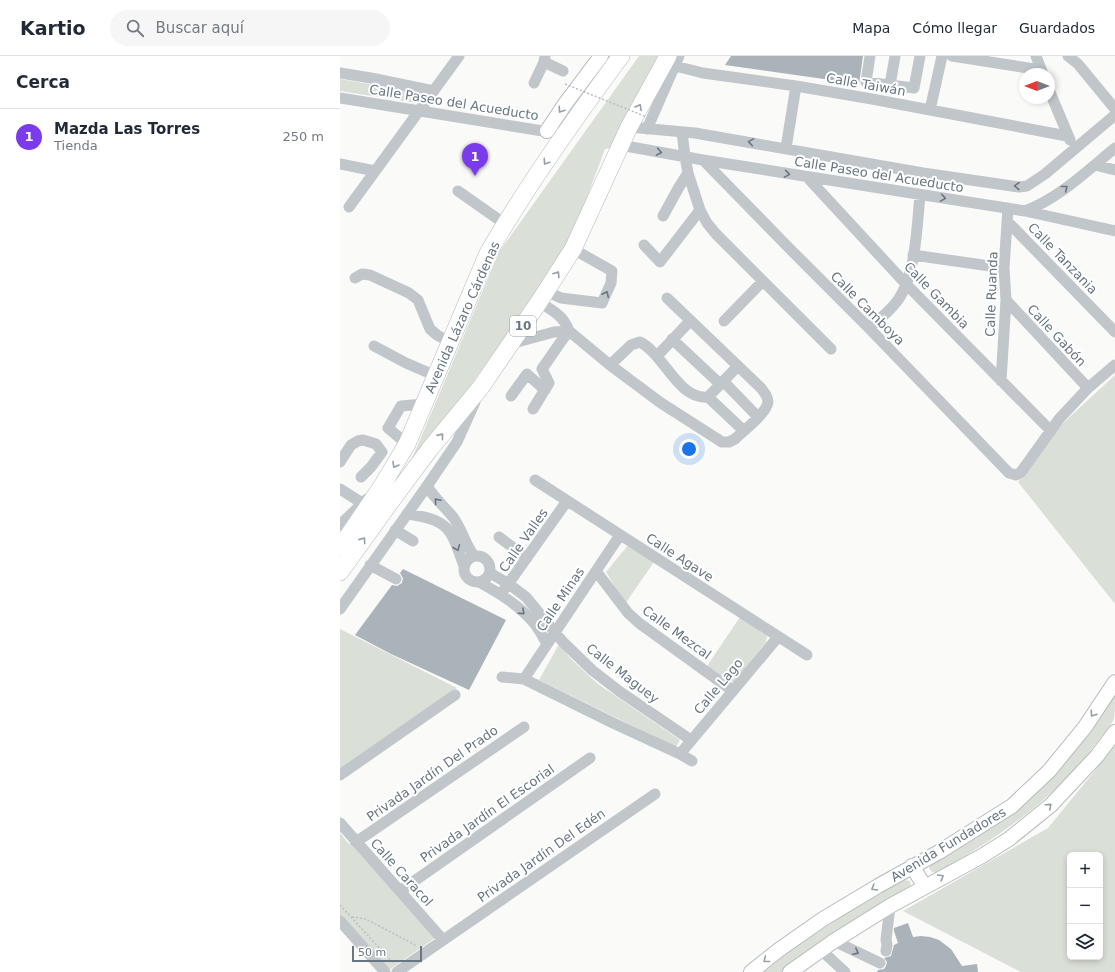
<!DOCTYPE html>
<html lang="es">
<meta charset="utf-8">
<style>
body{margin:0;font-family:"DejaVu Sans",sans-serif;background:#f6f6f7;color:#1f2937}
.controls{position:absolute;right:12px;bottom:12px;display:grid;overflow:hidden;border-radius:6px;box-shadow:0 2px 6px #0003}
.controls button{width:36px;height:36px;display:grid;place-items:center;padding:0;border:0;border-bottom:1px solid #e0e1e3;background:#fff;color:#1f2937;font:20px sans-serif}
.compass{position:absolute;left:679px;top:12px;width:36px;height:36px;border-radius:50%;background:#fff;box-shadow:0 2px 6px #0003;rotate:270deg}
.scale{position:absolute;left:12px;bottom:10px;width:70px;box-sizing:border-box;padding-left:4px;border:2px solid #667682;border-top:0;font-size:11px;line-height:14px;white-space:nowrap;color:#667682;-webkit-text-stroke:3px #fff;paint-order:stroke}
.you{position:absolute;left:349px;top:393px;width:14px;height:14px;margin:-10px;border:3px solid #fff;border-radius:50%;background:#1a73e8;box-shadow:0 0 0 6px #1a73e833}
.badge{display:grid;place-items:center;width:26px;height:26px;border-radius:50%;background:#7c3aed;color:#fff;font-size:13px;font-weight:700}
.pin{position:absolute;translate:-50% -33px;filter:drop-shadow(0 1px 2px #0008)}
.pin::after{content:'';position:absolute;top:21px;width:14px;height:12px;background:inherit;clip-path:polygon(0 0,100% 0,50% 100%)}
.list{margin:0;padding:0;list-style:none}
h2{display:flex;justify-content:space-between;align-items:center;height:52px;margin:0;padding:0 16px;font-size:17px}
h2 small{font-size:13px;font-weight:400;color:#747a83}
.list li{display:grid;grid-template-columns:26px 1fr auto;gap:12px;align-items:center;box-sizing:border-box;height:56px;padding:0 16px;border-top:1px solid #e0e1e3}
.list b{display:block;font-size:15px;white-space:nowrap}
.list p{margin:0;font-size:13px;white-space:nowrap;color:#747a83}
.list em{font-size:13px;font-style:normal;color:#747a83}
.icon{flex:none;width:22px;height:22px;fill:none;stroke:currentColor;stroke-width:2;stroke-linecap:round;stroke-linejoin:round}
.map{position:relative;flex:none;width:775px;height:916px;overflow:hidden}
header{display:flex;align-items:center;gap:24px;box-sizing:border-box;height:56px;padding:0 20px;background:#fff;border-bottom:1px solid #e0e1e3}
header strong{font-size:19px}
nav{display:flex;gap:22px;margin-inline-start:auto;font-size:14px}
.search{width:280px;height:36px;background:#f6f6f7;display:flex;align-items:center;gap:10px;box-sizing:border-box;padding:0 14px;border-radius:22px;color:#747a83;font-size:15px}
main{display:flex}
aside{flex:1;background:#fff}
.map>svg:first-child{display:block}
.green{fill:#dadfd7;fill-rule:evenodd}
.building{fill:#aab3b9}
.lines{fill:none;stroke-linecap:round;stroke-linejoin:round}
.major-casing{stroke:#b5babe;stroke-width:16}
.highway-casing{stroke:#b5b9bd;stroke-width:18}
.path{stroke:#bcbfc2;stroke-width:1.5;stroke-dasharray:2 2;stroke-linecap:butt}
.minor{stroke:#c1c6ca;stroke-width:11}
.major{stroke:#fff;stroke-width:14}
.highway{stroke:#fff;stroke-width:17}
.path-bridge{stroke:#bcbfc2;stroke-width:1.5;stroke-dasharray:2 2;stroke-linecap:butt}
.oneway{stroke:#949fa8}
.oneway2{stroke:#667682}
.labels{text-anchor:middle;stroke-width:4;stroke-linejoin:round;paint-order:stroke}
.shield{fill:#fff;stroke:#949fa8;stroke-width:1}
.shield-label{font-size:12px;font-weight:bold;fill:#667682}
.street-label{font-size:13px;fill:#667682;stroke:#fff}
</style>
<header>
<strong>Kartio</strong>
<div class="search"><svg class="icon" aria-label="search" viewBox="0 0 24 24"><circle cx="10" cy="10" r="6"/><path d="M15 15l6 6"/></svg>Buscar aquí</div>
<nav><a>Mapa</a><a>Cómo llegar</a><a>Guardados</a></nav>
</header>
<main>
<aside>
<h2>Cerca<small></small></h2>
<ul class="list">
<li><span class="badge">1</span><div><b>Mazda Las Torres</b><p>Tienda</p></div><em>250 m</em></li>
</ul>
</aside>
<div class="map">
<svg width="775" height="916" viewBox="0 0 775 916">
<rect width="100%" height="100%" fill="#fafaf8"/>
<!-- green -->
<path class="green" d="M299 0H318L272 92 265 93 228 192 75 408 71 405 159 196Z
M0 23 71 35 81 41 77 47 0 35Z
M775 319V548L678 426 721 369Z
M289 488 316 503 285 548 266 516Z
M400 561 427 580 426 586 394 626 390 627 367 612 369 607Z
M0 573 117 632 0 713Z
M219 588 231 603 258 628 340 684 336 691 199 624Z
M775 636C775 642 775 658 774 663 770 671 763 678 758 685 716 742 657 783 596 817L592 816 589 812 591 806 655 765Z
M775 684V916H681L563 855 708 772 757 712ZM730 799H760V901H730Z
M0 777 9 788 13 784 95 882 49 914 0 860Z
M564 824 570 825 571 831 445 916H424L450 895 514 852Z"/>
<!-- building -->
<path class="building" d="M391 0H523L519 28 385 9Z
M63 513 166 564 129 634 51 598 15 579 52 529 57 530 62 527 63 522 60 517Z
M568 867 573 881 581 880 590 881 599 884 611 893 622 910 637 908 638 916H537L538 914 544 913 546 910 547 906 544 902 551 900 554 889 558 887 554 875V872Z"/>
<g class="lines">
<defs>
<path id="major" d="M207 75 225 48 261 0
M572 810 585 831
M411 916 440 893 483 863 538 830 599 796 672 750 709 715 745 671 775 626
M450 916 494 885 550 850 642 800 669 783 711 749 757 700 775 676"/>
<path id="highway" d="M0 492 42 430 67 388 148 197C188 128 234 64 281 0
M0 516 54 441 89 394 141 331 199 246 233 193 289 71 328 0"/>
</defs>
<!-- major casing -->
<use href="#major" class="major-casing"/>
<!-- highway casing -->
<use href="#highway" class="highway-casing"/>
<!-- path -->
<path class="path" d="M0 849 53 907
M12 861 26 863 77 890"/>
<!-- minor -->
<path class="minor" d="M530 0 526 26 574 32 580 0
M612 0 701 14
M696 0 703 18
M728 0 738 8 775 53
M204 6 223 15
M320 14 335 10 363 17 456 30 532 43 727 80
M0 17 31 22 94 35
M194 27 204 6 205 0
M550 29 555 0
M709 34 730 84
M0 42 215 77
M590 54 602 0
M289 71 355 77 583 117 679 131 687 130 705 118 775 59
M307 73 339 0
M342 76 345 101 348 117 360 154 367 167 376 178 491 293
M280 89 363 104 685 155C718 143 748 114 775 92
M446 92 456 30
M363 104 450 193 529 272 669 417 676 419 681 416 719 363 748 332 775 309
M0 108 35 115
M755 109 775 114
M467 121 566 228 711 375
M118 135 165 168
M9 151 119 0
M685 155 775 175
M323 160 339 131 348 117
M667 165 775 276
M304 189 320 206 360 154
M573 199 664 212
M15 222 22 218 30 219 69 237 78 244 90 273 97 279 111 287
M206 235 221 242 262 247 271 227 272 215 233 193
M666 244 748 332
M199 246C212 254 224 260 229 275L270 309 321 347 382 386H389L395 383C403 375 427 357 428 346 428 340 424 336 421 332L327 242
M384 265 423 225
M529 272C539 264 550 255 558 244 576 219 577 169 580 139
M332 283 380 328
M170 288 214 276 229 275
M34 290 66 307 96 320
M317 300 350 265
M270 309 291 289 300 286C325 299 338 344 368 341L398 310
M383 325 418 361
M661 325 666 244 664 212 668 152
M171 340 187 318 205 334
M368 341 403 374
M193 353 209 327 202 313 220 287 229 275
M67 388 48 372 61 350 84 348
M0 406 11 389 18 385 23 384 36 388 42 396 31 411 21 421
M195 424 467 599
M87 430C95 443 104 450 113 461 122 473 125 488 134 500
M0 433 22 447
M67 458C109 464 110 471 124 510
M0 469 27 443
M55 474 73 485
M159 481 187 502
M124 513a13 13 0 1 1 26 0a13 13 0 1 1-26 0Z
M30 509 56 523
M256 515 288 557 299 567 393 635
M150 517 169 528 186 541 223 586 252 614 279 635 351 684
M139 526C159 537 179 549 194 567 199 573 203 581 207 588
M161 538 227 445
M0 553 87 430 117 386 135 346
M162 621 184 623 273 667 340 698 352 705
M184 623 280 479
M340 698 438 581
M0 719 115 639
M0 767 103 884
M16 786 184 671
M60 835 250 702
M0 865 45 916
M494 885 540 907
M481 894 505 916
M546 895 547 889 546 884 550 850
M57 916 315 738"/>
<!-- major -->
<use href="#major" class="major"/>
<!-- highway -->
<use href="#highway" class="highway"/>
<!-- path-bridge -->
<path class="path-bridge" d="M225 28 314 64"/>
</g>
<!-- one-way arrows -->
<defs><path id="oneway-chevron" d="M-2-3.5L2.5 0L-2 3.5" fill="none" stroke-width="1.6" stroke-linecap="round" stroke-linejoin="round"/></defs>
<g class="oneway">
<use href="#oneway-chevron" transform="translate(299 51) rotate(-61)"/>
<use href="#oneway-chevron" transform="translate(221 54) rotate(124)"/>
<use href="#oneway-chevron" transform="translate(206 106) rotate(124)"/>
<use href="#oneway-chevron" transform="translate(217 218) rotate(-57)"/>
<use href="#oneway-chevron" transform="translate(101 380) rotate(-51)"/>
<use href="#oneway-chevron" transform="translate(55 409) rotate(120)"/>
<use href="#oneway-chevron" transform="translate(23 484) rotate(-55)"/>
<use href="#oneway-chevron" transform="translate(753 658) rotate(124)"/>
<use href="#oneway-chevron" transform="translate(709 750) rotate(-42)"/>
<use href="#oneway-chevron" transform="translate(601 821) rotate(-31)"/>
<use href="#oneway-chevron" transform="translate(534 832) rotate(149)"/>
<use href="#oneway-chevron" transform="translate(426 904) rotate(141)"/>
</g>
<g class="oneway2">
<use href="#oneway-chevron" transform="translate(411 86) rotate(-171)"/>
<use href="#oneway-chevron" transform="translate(319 96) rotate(10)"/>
<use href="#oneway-chevron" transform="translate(447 118) rotate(9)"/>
<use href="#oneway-chevron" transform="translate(677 130) rotate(-179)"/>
<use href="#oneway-chevron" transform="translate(725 132) rotate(-38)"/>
<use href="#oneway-chevron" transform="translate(603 142) rotate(9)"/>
<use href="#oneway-chevron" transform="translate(266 238) rotate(-64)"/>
<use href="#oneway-chevron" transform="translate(97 445) rotate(-131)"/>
<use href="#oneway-chevron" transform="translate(117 492) rotate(68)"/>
<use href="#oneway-chevron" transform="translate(182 556) rotate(42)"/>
<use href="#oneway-chevron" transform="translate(516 896) rotate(27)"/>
</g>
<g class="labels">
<!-- shield labels -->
<rect class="shield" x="170" y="260" width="26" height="20" rx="3"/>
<g class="shield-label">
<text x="183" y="274">10</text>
</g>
<!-- street labels -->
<g class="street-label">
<text transform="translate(526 28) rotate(10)" y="5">Calle Taiwán</text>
<text transform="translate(114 46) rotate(9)" y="5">Calle Paseo del Acueducto</text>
<text transform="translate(539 118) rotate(9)" y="5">Calle Paseo del Acueducto</text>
<text transform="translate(723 202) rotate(46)" y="5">Calle Tanzania</text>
<text transform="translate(651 238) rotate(-88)" y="5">Calle Ruanda</text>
<text transform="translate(597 239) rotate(46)" y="5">Calle Gambia</text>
<text transform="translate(528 252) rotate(45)" y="5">Calle Camboya</text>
<text transform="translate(122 261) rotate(-66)" y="5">Avenida Lázaro Cárdenas</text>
<text transform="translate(717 279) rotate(47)" y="5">Calle Gabón</text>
<text transform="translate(183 484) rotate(-55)" y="5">Calle Valles</text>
<text transform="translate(340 501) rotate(33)" y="5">Calle Agave</text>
<text transform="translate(220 543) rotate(-56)" y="5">Calle Minas</text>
<text transform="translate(337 576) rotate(36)" y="5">Calle Mezcal</text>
<text transform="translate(283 617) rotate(38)" y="5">Calle Maguey</text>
<text transform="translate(378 630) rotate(-50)" y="5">Calle Lago</text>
<text transform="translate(92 717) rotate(-35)" y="5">Privada Jardín Del Prado</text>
<text transform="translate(147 757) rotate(-35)" y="5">Privada Jardín El Escorial</text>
<text transform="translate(608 788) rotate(-31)" y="5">Avenida Fundadores</text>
<text transform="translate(201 799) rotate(-35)" y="5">Privada Jardín Del Edén</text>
<text transform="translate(62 816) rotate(48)" y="5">Calle Caracol</text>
</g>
</g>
</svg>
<div class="controls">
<button>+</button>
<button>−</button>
<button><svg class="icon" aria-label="layers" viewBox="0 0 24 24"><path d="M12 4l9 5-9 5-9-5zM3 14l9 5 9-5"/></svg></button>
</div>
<svg class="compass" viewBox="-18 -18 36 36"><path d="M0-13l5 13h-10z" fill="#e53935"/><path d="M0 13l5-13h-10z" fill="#747a83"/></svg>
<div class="scale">50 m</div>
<div class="you"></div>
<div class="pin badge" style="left:135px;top:120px">1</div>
</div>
</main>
